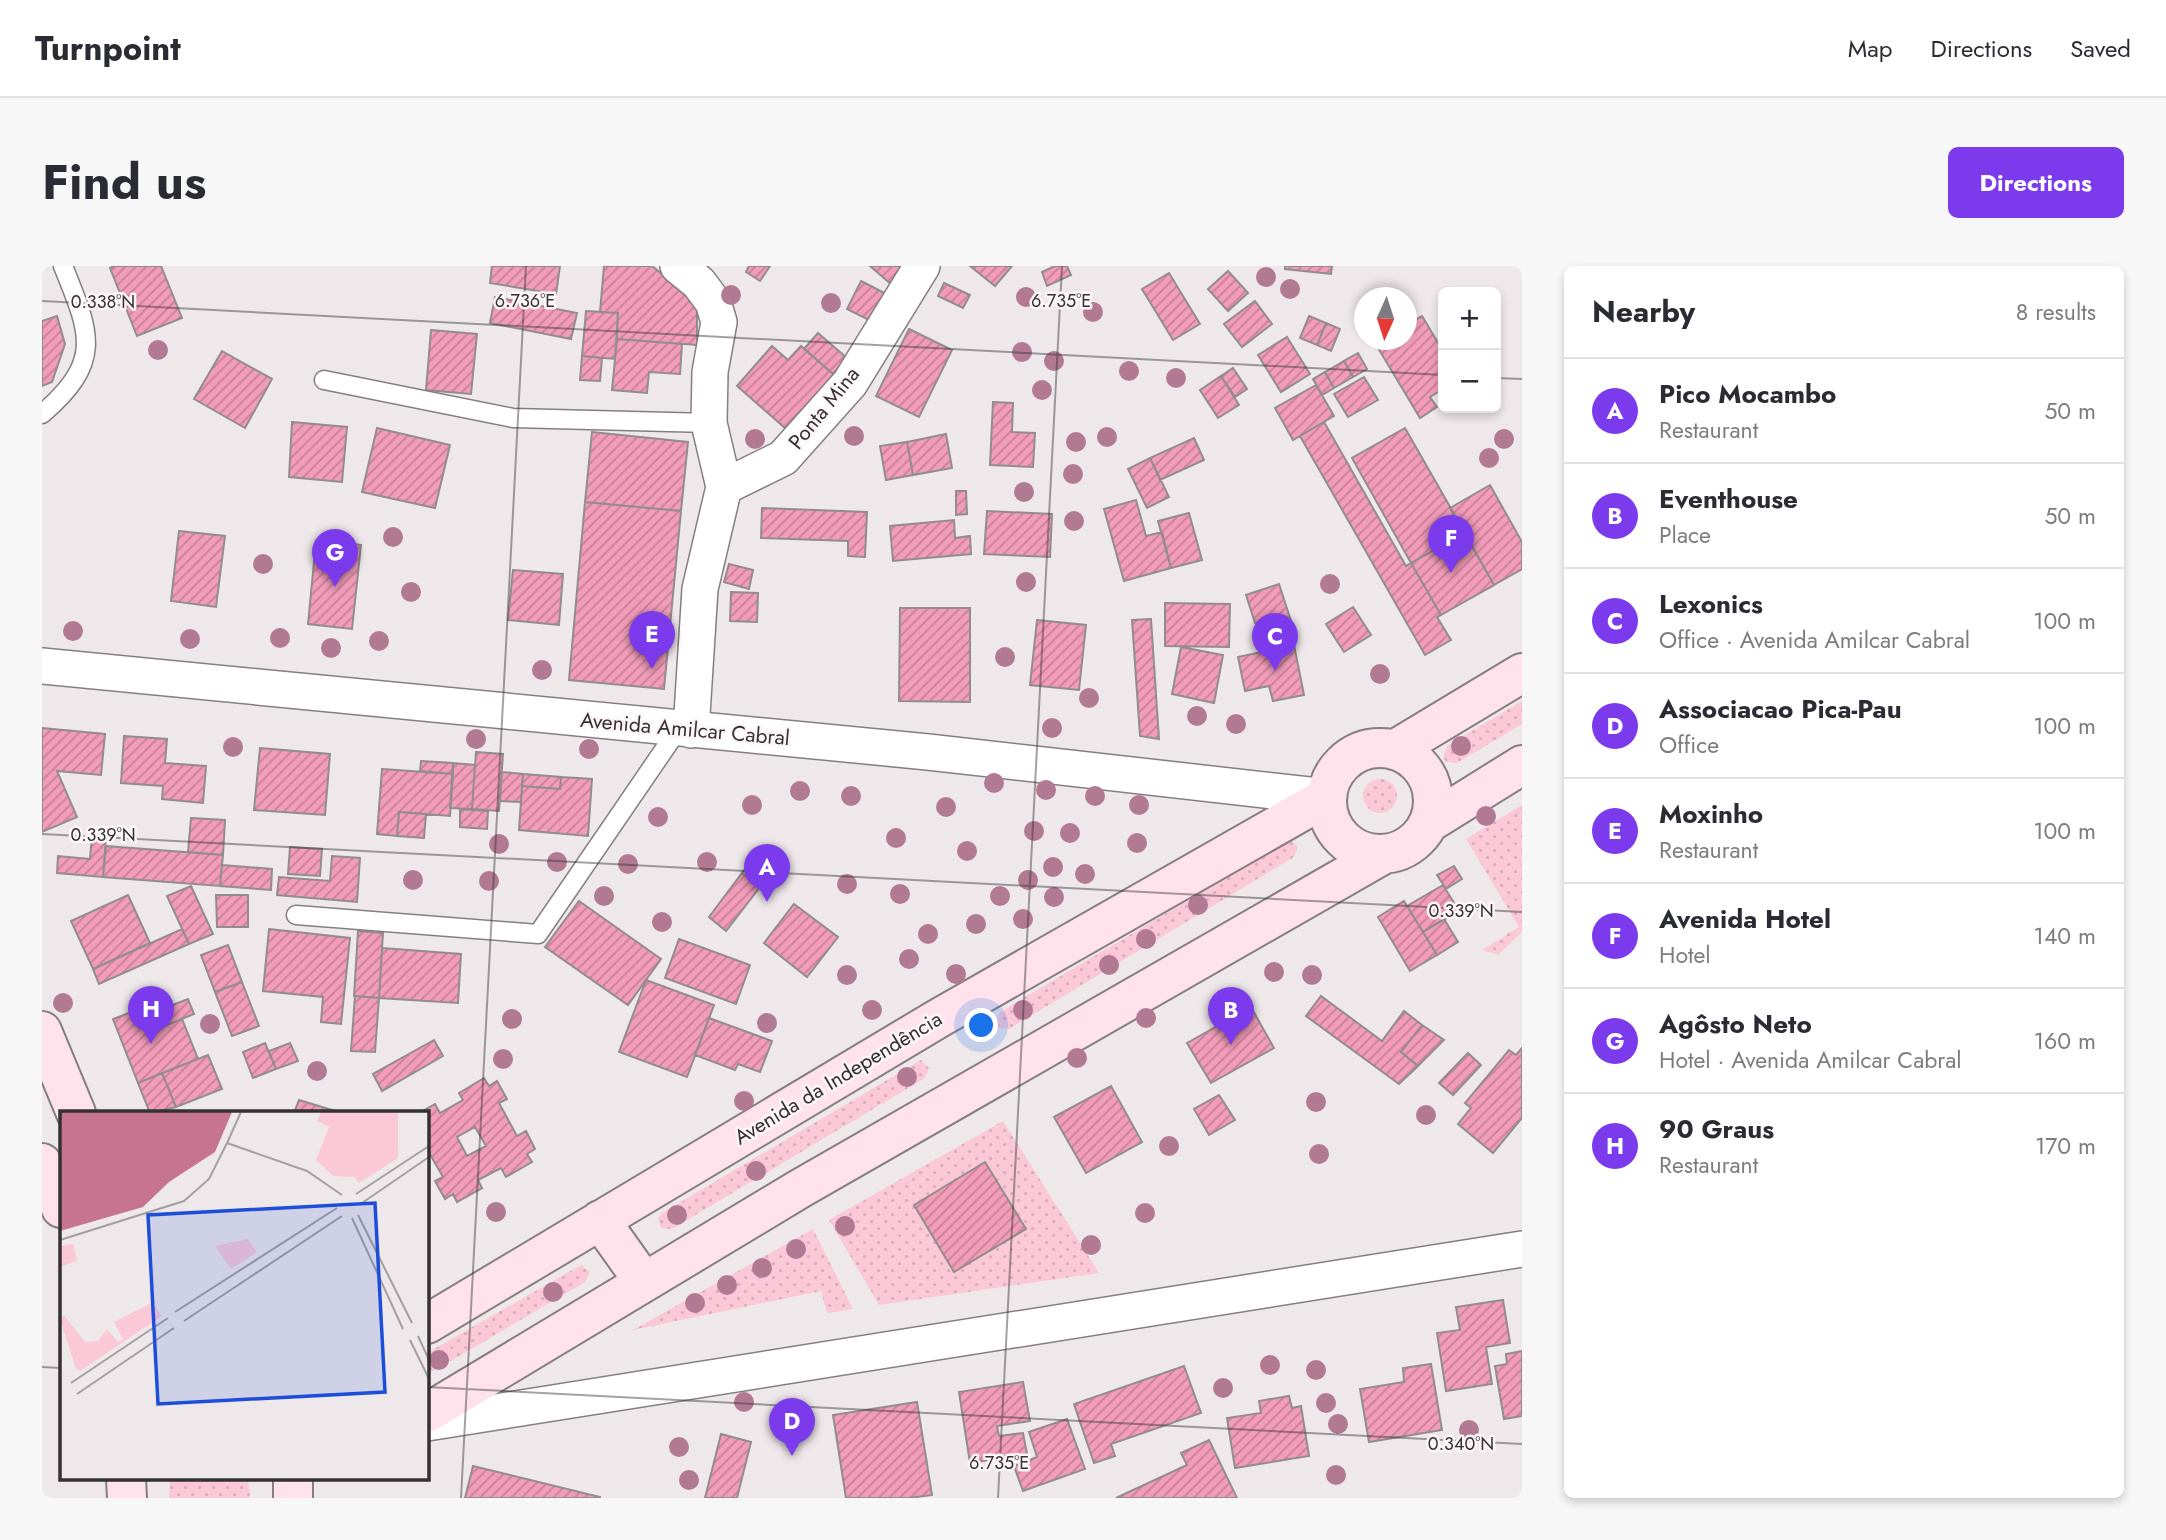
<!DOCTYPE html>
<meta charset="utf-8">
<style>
body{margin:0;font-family:Jost,sans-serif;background:#f7f7f7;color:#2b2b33}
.controls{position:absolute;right:21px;top:21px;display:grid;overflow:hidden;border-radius:10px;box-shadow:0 4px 10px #0003}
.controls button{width:63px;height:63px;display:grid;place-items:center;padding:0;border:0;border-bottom:2px solid #e1e1e2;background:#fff;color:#2b2b33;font:35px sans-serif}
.compass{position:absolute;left:1312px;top:21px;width:63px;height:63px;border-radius:50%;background:#fff;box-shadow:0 4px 10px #0003;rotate:183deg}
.you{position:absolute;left:940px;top:760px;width:24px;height:24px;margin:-18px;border:5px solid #fff;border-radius:50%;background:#1a73e8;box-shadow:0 0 0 10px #1a73e833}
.badge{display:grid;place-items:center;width:46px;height:46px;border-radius:50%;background:#7c3aed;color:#fff;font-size:23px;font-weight:700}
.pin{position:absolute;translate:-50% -58px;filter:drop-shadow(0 2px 4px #0008)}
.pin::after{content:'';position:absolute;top:37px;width:24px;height:21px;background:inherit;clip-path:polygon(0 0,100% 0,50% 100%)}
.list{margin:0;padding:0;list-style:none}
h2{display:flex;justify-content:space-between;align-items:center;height:91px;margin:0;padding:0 28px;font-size:30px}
h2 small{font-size:23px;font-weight:400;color:#7c7c81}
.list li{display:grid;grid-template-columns:46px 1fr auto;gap:21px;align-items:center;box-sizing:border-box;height:105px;padding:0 28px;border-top:2px solid #e1e1e2}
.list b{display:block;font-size:26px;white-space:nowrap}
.list p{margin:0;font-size:23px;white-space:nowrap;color:#7c7c81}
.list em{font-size:23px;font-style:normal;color:#7c7c81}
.map{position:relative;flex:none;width:1480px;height:1232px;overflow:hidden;border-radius:10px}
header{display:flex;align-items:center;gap:42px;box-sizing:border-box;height:98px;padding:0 35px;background:#fff;border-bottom:2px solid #e1e1e2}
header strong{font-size:33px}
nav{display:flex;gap:38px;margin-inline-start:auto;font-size:24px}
.intro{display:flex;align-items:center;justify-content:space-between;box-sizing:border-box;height:168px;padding:0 42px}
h1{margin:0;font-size:49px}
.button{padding:18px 32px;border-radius:10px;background:#7c3aed;color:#fff;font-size:24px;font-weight:700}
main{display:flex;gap:42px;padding:0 42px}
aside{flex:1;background:#fff;border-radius:10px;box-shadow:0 4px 10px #0003}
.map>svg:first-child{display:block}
.grass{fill:url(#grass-dots)}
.building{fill:url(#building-hatch);stroke:#928c8d;stroke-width:2;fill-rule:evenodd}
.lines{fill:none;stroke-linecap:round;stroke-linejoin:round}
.lane-casing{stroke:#857e80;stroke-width:21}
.street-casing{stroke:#857e80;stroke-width:38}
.secondary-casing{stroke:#857e80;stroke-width:42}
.lane{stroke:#fff;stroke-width:18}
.street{stroke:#fff;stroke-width:35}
.secondary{stroke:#ffe2ec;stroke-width:38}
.tree{fill:#b27993}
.ticks{fill:none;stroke:#343132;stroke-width:2;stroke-opacity:0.45}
.labels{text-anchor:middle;stroke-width:5;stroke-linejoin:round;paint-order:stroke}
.street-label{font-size:21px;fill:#343132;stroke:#fdf5f7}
.inset-road{fill:none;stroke:#a49fa0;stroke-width:2}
.view{fill:#1d4ed8;fill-opacity:0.15;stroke:#1d4ed8;stroke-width:3.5}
.inset-edge{fill:none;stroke:#343132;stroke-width:3.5}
.ticks-label{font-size:18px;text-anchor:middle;fill:#343132;stroke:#fdf5f7;stroke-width:5;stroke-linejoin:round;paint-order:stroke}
</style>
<header>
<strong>Turnpoint</strong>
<nav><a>Map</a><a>Directions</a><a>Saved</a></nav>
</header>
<div class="intro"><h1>Find us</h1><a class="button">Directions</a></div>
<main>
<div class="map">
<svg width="1480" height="1232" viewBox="0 0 1480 1232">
<defs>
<pattern id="grass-dots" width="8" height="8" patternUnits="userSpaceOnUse" patternTransform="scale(1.75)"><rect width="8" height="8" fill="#fbc8d8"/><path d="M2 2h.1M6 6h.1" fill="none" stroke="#d8acba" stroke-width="1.8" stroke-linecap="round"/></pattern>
<pattern id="building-hatch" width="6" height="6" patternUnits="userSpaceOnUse" patternTransform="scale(1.75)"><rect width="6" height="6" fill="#f29cb9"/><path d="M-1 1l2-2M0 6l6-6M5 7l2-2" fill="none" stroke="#c58097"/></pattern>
</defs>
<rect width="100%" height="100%" fill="#efe8ea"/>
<!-- grass -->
<path class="grass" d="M1480 435V458L1415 497 1404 496 1401 491 1405 480Z
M1321 530a17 17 0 1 1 34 0a17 17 0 1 1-34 0Z
M1480 539V666L1456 689 1440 684 1477 661 1424 573Z
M1248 574 1256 581 1252 591 967 763 956 762 953 757 958 746Z
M879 794 887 802 883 812 630 963 619 962 616 952 620 947Z
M961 855 1057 1007 837 1039 787 954Z
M771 963 811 1043 785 1047 779 1025 591 1064Z
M539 999 548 1006 543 1016 385 1109V1087Z
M128 1213H206L208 1232H127Z"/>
<!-- building -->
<path class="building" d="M72 0H119L140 52 95 70 68 2Z
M450 0H518L514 28 448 17Z
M562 0H610L647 30 655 44V79L575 73 576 47 558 46Z
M707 0H728L718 15 704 6Z
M828 0H866L850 19Z
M928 0H970L953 20Z
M1013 0H1025L1029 9 1005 20 1000 6Z
M1243 0H1290L1289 8 1243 3Z
M1186 5 1206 27 1186 45 1166 23Z
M1127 7 1158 58 1131 74 1100 23Z
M819 15 850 31 835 58 805 43Z
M902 17 928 29 921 42 896 30Z
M453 31 535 47 529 73 448 57Z
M1213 35 1230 58 1200 81 1182 58Z
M544 45 576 47 573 93 540 90Z
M15 50 23 78 10 116 0 120V55Z
M1267 50 1284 57 1275 79 1258 72Z
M1380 50 1401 85V123L1388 131 1395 141 1378 152 1333 77 1339 74H1364V59Z
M1284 57 1298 63 1289 85 1275 79Z
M867 63 910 84 877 151 834 130Z
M389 64 435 68 429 128 384 124Z
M776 67 805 92 791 108 762 83Z
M1245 71 1268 108 1239 126 1216 89Z
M575 73 640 78 638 108 607 106 605 127 570 124Z
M730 80 746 94 759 80 798 114 750 168 695 120Z
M180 85 230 113 203 162 152 133Z
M1316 87 1325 103 1311 111 1302 95Z
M540 90 560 92 558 115 538 114Z
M1302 95 1311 111 1292 122 1283 106Z
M1191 102 1205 123 1193 131 1179 110Z
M1283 106 1292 122 1280 129 1271 113Z
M1179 110 1197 139 1176 152 1158 124Z
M1322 111 1336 134 1306 151 1292 128Z
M1274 119 1292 150 1251 174 1233 142Z
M951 136 971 137 970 166 993 167 991 201 948 199Z
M250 156 305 161 300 216 247 211Z
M1282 156 1364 300 1369 297 1399 349 1395 351 1409 374 1383 389 1258 170Z
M335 162 408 179 393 242 320 226Z
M1363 162 1423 267 1369 297 1310 192Z
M550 166 646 176 639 245 543 236Z
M904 168 910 202 871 209 865 176Z
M1152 172 1162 194 1118 214 1108 192Z
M865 176 871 209 844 214 838 180Z
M1108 192 1127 231 1105 242 1086 203Z
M1448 219 1480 276V303L1452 319 1408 242Z
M914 225H924L925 248 914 249Z
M1094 234 1104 270 1120 266 1129 302 1082 315 1062 243Z
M543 236 639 245 622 423 527 414Z
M720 242 825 246 823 291 806 290V275L719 272Z
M945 245 1010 248 1008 291 942 288Z
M1147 247 1160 294 1129 302 1116 255Z
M912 254 913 272 928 270 929 288 851 295 848 260Z
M137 265 183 270 174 341 129 335Z
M1423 267 1452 319 1399 349 1369 297Z
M274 275 319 279 310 363 266 358Z
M687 298 711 304 707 323 682 316Z
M471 304 521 308 517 359 466 354Z
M1237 318 1250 358 1234 363 1230 351 1213 357 1204 329Z
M689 326 716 327 715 356 688 355Z
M1123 337 1188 338 1187 381 1123 380Z
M1311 341 1329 369 1302 386 1284 358Z
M858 342H928V436L857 435Z
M1109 353 1117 473 1098 470 1090 354Z
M995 354 1044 359 1037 424 988 419Z
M1252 379 1262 429 1231 435 1227 420 1203 425 1196 391Z
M1139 381 1181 389 1172 437 1130 428Z
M0 462 63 468 59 509 15 505 35 551 0 566Z
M82 470 125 473 123 497 164 500 161 537 120 533 121 520 79 517Z
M218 482 288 488 283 549 212 544Z
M434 486 461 488 457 545 430 543Z
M379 495 411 497V508L378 505Z
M411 497 433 499 430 543 408 542Z
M340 503 411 508 408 550 357 546 355 570 335 568Z
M460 506 481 508 479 536 458 535Z
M481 508 519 511 518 523 480 520Z
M519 511 550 513 546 570 477 564 480 520 518 523Z
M418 543 446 545 445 563 418 561Z
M357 546 384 548 382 572 355 570Z
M149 552 183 554 181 589 146 586Z
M50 570 64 571 61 611 15 607 16 590 48 593Z
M64 580 181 589 178 620 61 611Z
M248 581 280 583 278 610 246 608Z
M720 581 747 602 727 628 700 607Z
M290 590 318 592 315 636 235 629 237 611 288 615Z
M180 599 230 603 229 624 178 620Z
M1412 600 1420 613 1404 623 1395 609Z
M700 607 718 621 684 665 667 651Z
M1401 619 1417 645 1381 666 1365 640Z
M149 620 171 668 147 678 125 630Z
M86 629 108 677 51 703 29 655Z
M174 629H206V661H175Z
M537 635 619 693 586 739 503 681Z
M1362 635 1395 689 1368 705 1336 651Z
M752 638 796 671 765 711 722 677Z
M1402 653 1416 676 1395 689 1381 666Z
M140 663 147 678 57 718 51 703Z
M227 663 308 672 299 758 279 756 281 731 221 725Z
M316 665 341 667 337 732 312 730Z
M637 673 708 699 694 738 623 712Z
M186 679 200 716 173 726 159 689Z
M340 682 419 688 416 737 337 732Z
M604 714 672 739 645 811 577 786Z
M200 716 217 760 190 770 173 726Z
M313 730 337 732 333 786 309 785Z
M1279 730 1340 775 1362 745 1380 759 1359 786 1376 800 1357 818 1264 750Z
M146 733 152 748 120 761 114 745Z
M111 738 120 761 140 753 156 793 96 817 71 753Z
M1209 741 1232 782 1169 817 1145 777Z
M667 752 730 775 718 806 696 798 693 804 653 789Z
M1380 759 1402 774 1376 800 1359 786Z
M392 774 401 790 340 825 331 808Z
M223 777 234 803 211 812 201 786Z
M248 777 256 795 234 803 227 785Z
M1480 782V852L1451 887 1416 858 1429 842 1423 837 1467 784 1474 789Z
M1426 787 1439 799 1411 829 1397 817Z
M166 789 180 823 134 841 120 807Z
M120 807 134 841 108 847 96 817Z
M442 812 447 820 455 815 465 833 457 837 475 870 484 865 493 883 485 888 490 896 464 911 459 902 436 914 440 922 415 936 411 928 403 933 393 915 401 911 385 883V847H377L393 838 398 847 421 834 417 827ZM433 861 444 880 425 890 415 871Z
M1069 820 1100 876 1044 907 1012 851Z
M1177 829 1193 854 1167 869 1152 843Z
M257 834 300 847H252Z
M943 896 984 963 912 1006 872 939Z
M1461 1034 1468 1077 1444 1081 1450 1118 1404 1125 1395 1067 1418 1064 1414 1041Z
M1480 1085V1150L1462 1153 1453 1100 1465 1098 1464 1088Z
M1389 1098 1400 1164 1327 1176 1318 1123 1362 1116 1361 1102Z
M1142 1100 1159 1147 1069 1178 1073 1190 1052 1197 1032 1138Z
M981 1116 988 1155 955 1160 957 1170 981 1167 985 1188 928 1197 917 1126Z
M1247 1130 1250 1142 1259 1140 1267 1190 1193 1202 1185 1152 1219 1147 1217 1135Z
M875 1136 890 1229 867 1232H804L791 1149Z
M1025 1153 1043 1203 981 1225 972 1200 995 1191 987 1166Z
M679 1168 709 1176 695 1232H663Z
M1167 1174 1195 1232H1074L1145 1199 1139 1187Z
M431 1200 558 1231V1232H423Z"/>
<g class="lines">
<defs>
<path id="lane" d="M282 114 471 152 667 157
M0 148C62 95 48 67 21 0
M254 649 496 668 637 462"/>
<path id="street" d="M636 0 657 17 671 36 677 56 668 106 667 157 682 221 658 323 649 464
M682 221 741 192 808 117 880 0
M0 400 886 486 1285 531
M385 1157 1480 983"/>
<path id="secondary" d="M1285 535a53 53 0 1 1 106 0a53 53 0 1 1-106 0Z
M1352 484 1480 407
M1387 557 1480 499
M0 765 34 847
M0 897 19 942
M558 954 602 1016
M385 1058 897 752 1285 531
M385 1147 759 922 1342 588
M84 1213 85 1232
M251 1213V1232"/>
</defs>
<!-- lane casing -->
<use href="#lane" class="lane-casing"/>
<!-- street casing -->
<use href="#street" class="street-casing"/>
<!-- secondary casing -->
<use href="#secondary" class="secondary-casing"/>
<!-- lane -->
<use href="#lane" class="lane"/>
<!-- street -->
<use href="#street" class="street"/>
<!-- secondary -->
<use href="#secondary" class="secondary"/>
</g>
<!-- trees -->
<g class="tree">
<circle cx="1224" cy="11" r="10"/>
<circle cx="1248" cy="23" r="10"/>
<circle cx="689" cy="29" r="10"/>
<circle cx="984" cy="31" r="10"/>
<circle cx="789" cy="37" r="10"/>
<circle cx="1051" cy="46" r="10"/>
<circle cx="116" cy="84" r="10"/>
<circle cx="980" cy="86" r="10"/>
<circle cx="1012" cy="95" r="10"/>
<circle cx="1087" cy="105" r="10"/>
<circle cx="1134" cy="112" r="10"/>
<circle cx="1000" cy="124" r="10"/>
<circle cx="812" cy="170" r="10"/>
<circle cx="1065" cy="171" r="10"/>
<circle cx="713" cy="173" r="10"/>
<circle cx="1462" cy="173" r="10"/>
<circle cx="1034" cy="176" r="10"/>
<circle cx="1447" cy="192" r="10"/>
<circle cx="1031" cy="208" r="10"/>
<circle cx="982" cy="226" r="10"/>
<circle cx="1032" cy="255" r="10"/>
<circle cx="351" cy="271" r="10"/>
<circle cx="221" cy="298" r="10"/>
<circle cx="984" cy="316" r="10"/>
<circle cx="1288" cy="318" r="10"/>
<circle cx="369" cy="326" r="10"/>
<circle cx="31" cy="365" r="10"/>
<circle cx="238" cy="372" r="10"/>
<circle cx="148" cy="373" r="10"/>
<circle cx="337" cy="375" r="10"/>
<circle cx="289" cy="382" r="10"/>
<circle cx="963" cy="391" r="10"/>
<circle cx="500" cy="404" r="10"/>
<circle cx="1338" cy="408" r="10"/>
<circle cx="1047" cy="432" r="10"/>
<circle cx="1155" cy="450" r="10"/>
<circle cx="1194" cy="458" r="10"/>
<circle cx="1010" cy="462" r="10"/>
<circle cx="434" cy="473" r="10"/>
<circle cx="1419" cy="480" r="10"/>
<circle cx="191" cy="481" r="10"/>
<circle cx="547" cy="483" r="10"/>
<circle cx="952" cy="517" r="10"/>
<circle cx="1004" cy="524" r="10"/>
<circle cx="758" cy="525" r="10"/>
<circle cx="809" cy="530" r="10"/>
<circle cx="1053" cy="530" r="10"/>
<circle cx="710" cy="539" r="10"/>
<circle cx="1097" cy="539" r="10"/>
<circle cx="904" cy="541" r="10"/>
<circle cx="1444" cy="550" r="10"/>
<circle cx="616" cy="551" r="10"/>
<circle cx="992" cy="565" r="10"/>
<circle cx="1028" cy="567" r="10"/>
<circle cx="854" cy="572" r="10"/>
<circle cx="1095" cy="577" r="10"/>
<circle cx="457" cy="578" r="10"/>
<circle cx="925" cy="585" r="10"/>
<circle cx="515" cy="596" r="10"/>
<circle cx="665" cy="596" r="10"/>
<circle cx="586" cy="598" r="10"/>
<circle cx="1011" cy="601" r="10"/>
<circle cx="1043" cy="608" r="10"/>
<circle cx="371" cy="614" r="10"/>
<circle cx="986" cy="614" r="10"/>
<circle cx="447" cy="615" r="10"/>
<circle cx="805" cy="618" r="10"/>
<circle cx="858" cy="628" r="10"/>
<circle cx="562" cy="630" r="10"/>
<circle cx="958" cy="630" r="10"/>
<circle cx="1012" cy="631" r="10"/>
<circle cx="1156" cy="639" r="10"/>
<circle cx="981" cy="653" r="10"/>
<circle cx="620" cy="656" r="10"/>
<circle cx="934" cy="658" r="10"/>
<circle cx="886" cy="668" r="10"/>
<circle cx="1104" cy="673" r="10"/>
<circle cx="867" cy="693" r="10"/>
<circle cx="1067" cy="699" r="10"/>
<circle cx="1232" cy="706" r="10"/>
<circle cx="914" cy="708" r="10"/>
<circle cx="805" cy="709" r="10"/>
<circle cx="1270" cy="709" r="10"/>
<circle cx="21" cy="737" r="10"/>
<circle cx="830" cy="744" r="10"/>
<circle cx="981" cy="744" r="10"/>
<circle cx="1104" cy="752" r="10"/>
<circle cx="470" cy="753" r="10"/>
<circle cx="725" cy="757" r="10"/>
<circle cx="168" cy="758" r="10"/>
<circle cx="1035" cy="792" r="10"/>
<circle cx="461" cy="793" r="10"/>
<circle cx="275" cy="805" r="10"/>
<circle cx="865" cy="811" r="10"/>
<circle cx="702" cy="835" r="10"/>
<circle cx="1274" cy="836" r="10"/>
<circle cx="1384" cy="849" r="10"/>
<circle cx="1127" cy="880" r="10"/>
<circle cx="1277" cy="888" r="10"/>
<circle cx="714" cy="905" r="10"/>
<circle cx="454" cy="946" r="10"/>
<circle cx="1103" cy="947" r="10"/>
<circle cx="635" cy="949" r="10"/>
<circle cx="803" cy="960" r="10"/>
<circle cx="1049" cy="979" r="10"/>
<circle cx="754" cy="983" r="10"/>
<circle cx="720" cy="1002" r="10"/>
<circle cx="685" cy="1019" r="10"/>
<circle cx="511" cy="1026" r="10"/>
<circle cx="653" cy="1037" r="10"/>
<circle cx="397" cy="1094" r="10"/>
<circle cx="1228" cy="1099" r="10"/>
<circle cx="1274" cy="1104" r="10"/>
<circle cx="1181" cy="1122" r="10"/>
<circle cx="702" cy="1136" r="10"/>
<circle cx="1284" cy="1137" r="10"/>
<circle cx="1296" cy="1158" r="10"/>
<circle cx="1427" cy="1164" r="10"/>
<circle cx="637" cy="1181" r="10"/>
<circle cx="1294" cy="1209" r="10"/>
<circle cx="647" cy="1214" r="10"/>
</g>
<!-- ticks -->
<path class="ticks" d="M0 35 1401 109M1454 112 1480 113M0 568 1480 646M0 1101 19 1102M385 1121 1480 1178M419 1232 484 0M956 1232 1020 0"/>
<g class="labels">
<!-- street labels -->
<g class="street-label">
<text transform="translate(782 142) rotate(-51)" y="7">Ponta Mina</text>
<text transform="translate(643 463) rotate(5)" y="7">Avenida Amilcar Cabral</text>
<text transform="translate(796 812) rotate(-31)" y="7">Avenida da Independência</text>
</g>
</g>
<!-- overview -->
<g transform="translate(18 845)">
<rect width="369" height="369" fill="#efe8ea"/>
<path d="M261 1H338V47L299 72 294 66 273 65 256 49 269 16 257 10ZM188 128 197 141 171 158 155 135ZM13 133 17 150 0 156V135ZM99 188 93 192 102 205 20 260 16 258 0 208 4 204 25 231 38 230 47 218 58 231 63 228 54 211Z" fill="#fbc8d8"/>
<path d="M0 1H172L155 41 109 71 83 96 0 120Z" fill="#c77491"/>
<path class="inset-road" d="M167 32 181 1M296 83 369 35M302 92 369 46M298 104 352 212M292 107 343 218M0 129 124 90 149 68 167 32 247 60 282 84M115 201 277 97M124 210 282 105M358 225 369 249M350 229 369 268M11 272 108 207M17 283 114 217"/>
<path class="view" d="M315 92 325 281 98 293 88 104Z"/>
<rect width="369" height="369" class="inset-edge"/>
</g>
<g class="ticks-label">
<text x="483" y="41">6.736°E</text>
<text x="1019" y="41">6.735°E</text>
<text x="61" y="42">0.338°N</text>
<text x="61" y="575">0.339°N</text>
<text x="1419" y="651">0.339°N</text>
<text x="1419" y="1184">0.340°N</text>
<text x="957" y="1203">6.735°E</text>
</g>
</svg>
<div class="controls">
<button>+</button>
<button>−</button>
</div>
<svg class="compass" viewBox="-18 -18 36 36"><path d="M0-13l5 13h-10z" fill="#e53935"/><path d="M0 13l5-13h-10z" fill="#7c7c81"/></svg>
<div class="you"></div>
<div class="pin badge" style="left:725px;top:636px">A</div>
<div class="pin badge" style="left:1189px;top:779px">B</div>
<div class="pin badge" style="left:1233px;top:405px">C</div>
<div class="pin badge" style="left:750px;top:1190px">D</div>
<div class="pin badge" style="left:610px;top:403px">E</div>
<div class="pin badge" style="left:1409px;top:307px">F</div>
<div class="pin badge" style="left:293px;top:321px">G</div>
<div class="pin badge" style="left:109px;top:778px">H</div>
</div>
<aside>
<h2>Nearby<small>8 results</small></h2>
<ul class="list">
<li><span class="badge">A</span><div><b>Pico Mocambo</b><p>Restaurant</p></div><em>50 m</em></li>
<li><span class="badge">B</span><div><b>Eventhouse</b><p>Place</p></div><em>50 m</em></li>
<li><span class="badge">C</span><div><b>Lexonics</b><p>Office · Avenida Amilcar Cabral</p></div><em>100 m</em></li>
<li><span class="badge">D</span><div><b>Associacao Pica-Pau</b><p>Office</p></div><em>100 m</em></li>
<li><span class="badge">E</span><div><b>Moxinho</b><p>Restaurant</p></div><em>100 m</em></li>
<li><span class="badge">F</span><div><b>Avenida Hotel</b><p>Hotel</p></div><em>140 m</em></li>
<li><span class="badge">G</span><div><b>Agôsto Neto</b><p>Hotel · Avenida Amilcar Cabral</p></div><em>160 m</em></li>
<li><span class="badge">H</span><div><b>90 Graus</b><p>Restaurant</p></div><em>170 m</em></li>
</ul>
</aside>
</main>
